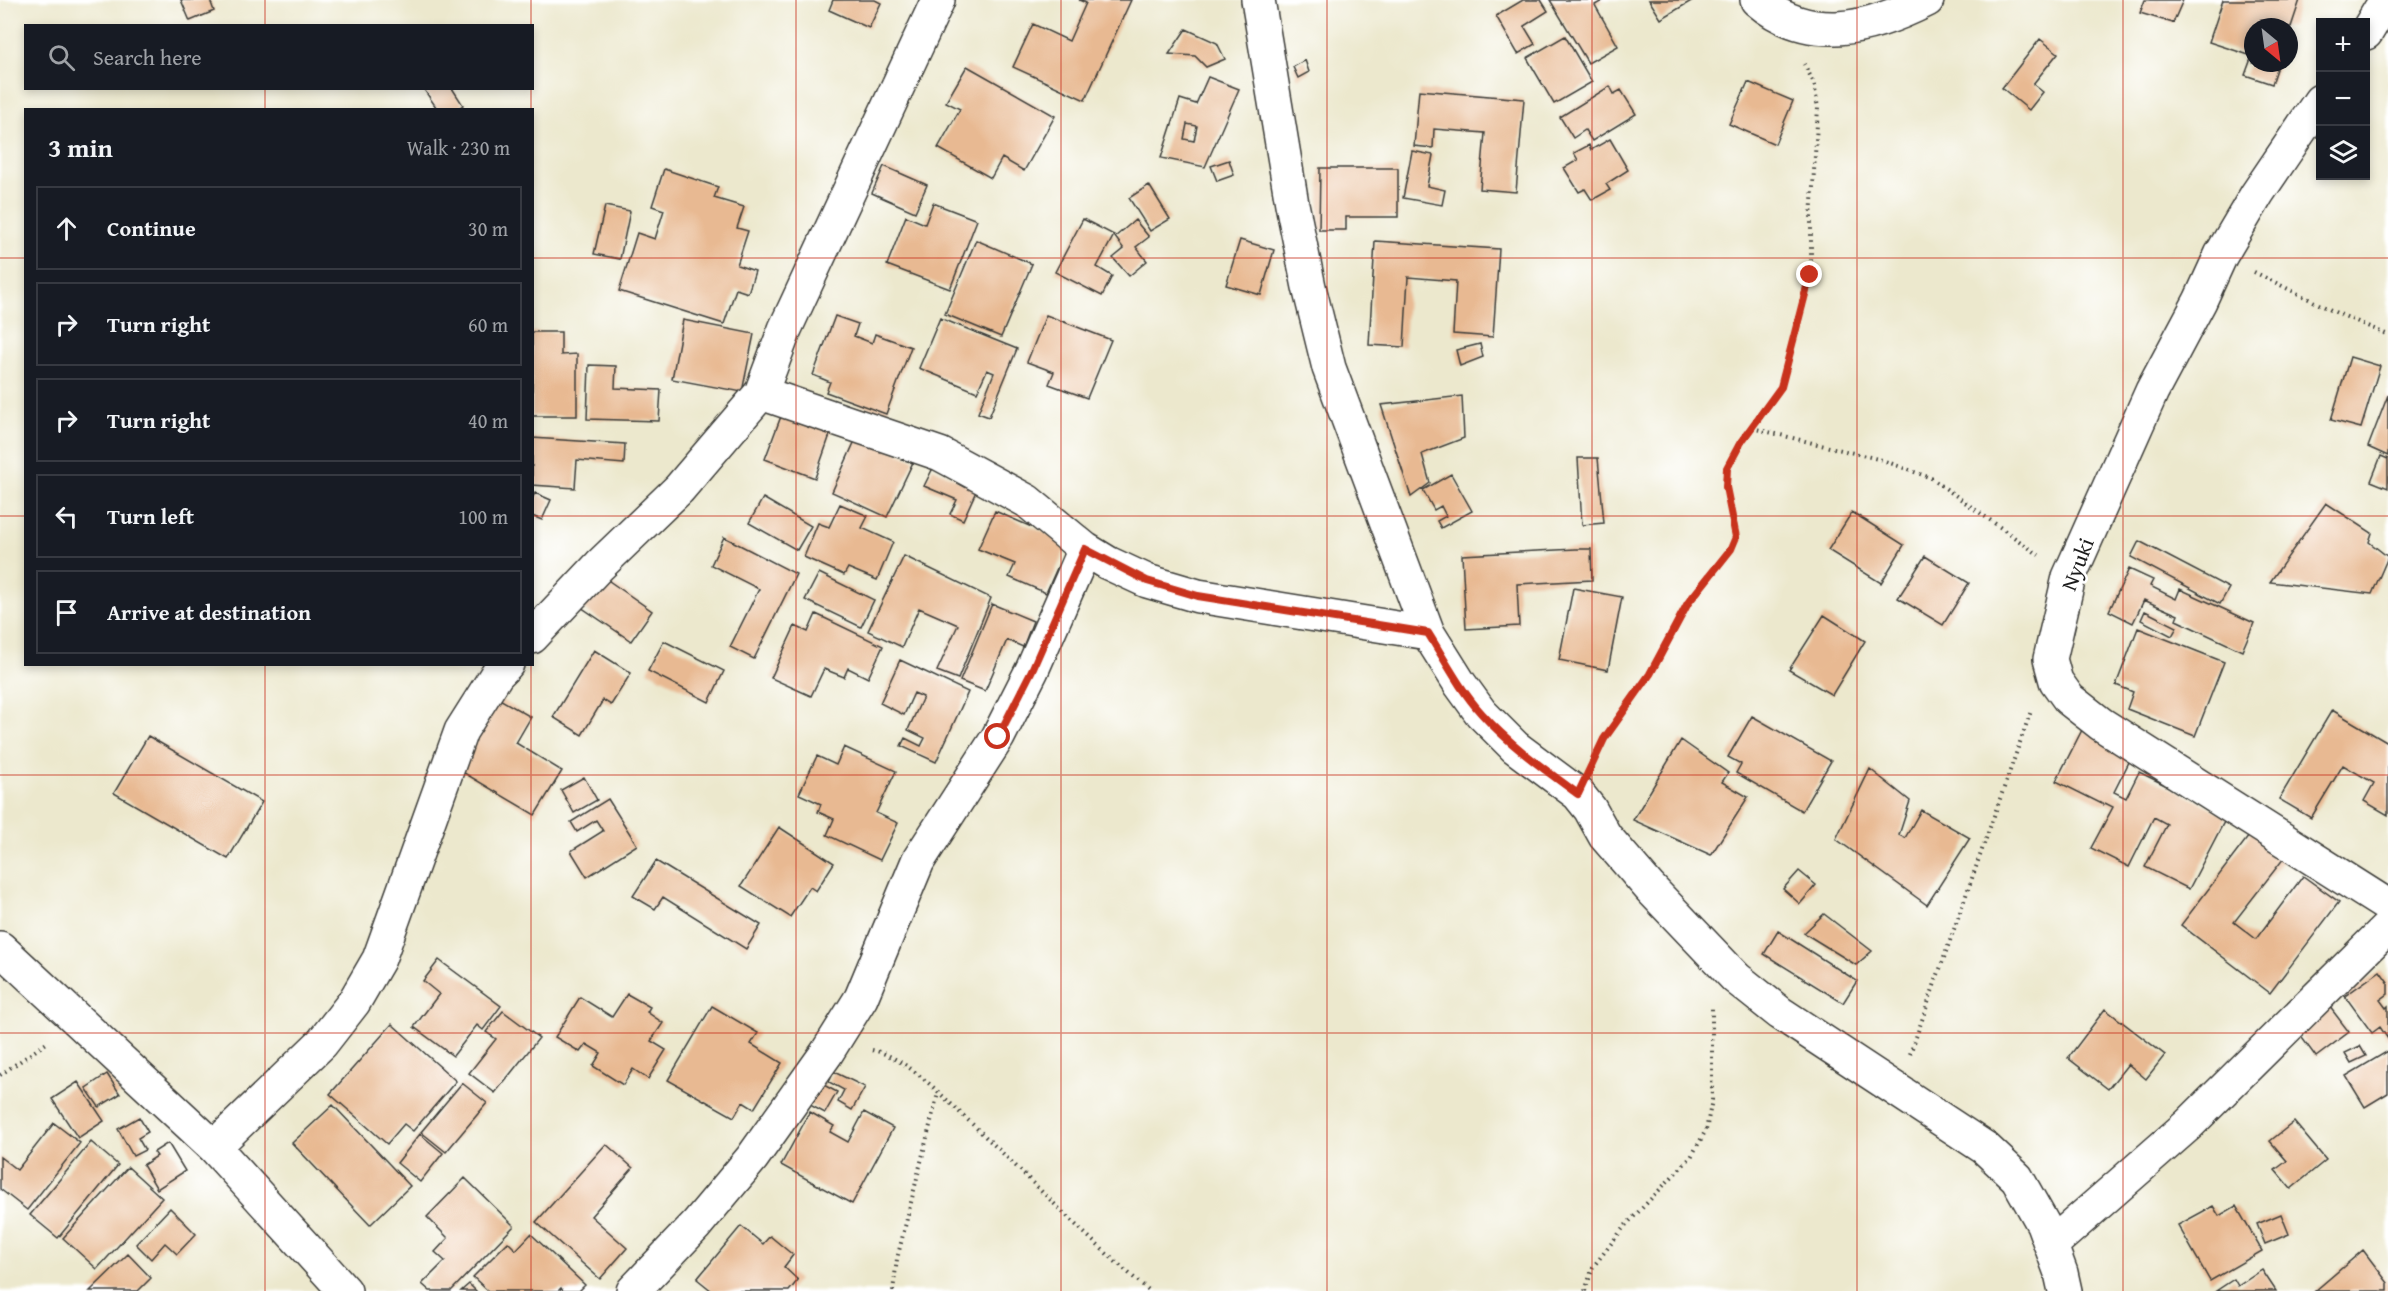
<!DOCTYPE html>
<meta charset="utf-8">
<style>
body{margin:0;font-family:"Gentium Book Plus",serif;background:#20242c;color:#f1f3f6}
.controls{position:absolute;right:18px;top:18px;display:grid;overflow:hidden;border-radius:0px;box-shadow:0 3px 9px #0003}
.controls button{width:54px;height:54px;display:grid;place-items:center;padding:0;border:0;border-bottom:2px solid #363941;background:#171b24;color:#f1f3f6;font:30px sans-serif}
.compass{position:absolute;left:2244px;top:18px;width:54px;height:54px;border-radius:50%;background:#171b24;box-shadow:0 3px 9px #0003;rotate:151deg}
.stop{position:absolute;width:18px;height:18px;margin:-14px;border:4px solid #c8321e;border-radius:50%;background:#fff}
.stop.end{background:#c8321e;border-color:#fff;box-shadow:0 2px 6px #0008}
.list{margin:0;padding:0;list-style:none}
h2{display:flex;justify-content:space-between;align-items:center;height:78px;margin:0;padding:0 24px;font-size:26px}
h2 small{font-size:20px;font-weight:400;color:#9ea1a6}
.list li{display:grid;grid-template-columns:39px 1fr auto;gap:18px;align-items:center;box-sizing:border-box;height:84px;margin:0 12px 12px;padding:0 12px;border:2px solid #363941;border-radius:0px}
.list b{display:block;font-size:22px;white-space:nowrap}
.list em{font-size:20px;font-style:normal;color:#9ea1a6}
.icon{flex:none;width:33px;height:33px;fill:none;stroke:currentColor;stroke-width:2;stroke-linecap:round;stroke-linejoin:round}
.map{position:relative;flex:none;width:2388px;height:1291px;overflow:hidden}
.search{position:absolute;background:#171b24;box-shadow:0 3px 9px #0003;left:24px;top:24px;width:510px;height:66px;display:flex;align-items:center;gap:15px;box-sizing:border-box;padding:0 21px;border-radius:0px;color:#9ea1a6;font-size:22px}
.panel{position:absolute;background:#171b24;box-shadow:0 3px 9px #0003;left:24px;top:108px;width:510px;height:558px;border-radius:0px}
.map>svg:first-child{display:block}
.building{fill:#e8b992;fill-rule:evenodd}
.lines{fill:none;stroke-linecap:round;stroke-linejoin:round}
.minor-casing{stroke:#3b3b37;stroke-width:36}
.path{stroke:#3b3b37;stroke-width:4;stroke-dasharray:1.5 4.5;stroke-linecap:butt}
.minor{stroke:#fff;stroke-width:33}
.route{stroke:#c8321e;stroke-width:8}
.grid{fill:none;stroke:#c8321e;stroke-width:1.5;stroke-opacity:0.55}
.labels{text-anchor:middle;stroke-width:5;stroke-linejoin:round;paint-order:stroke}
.street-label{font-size:22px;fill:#1c1c1c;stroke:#fff}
</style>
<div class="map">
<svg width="2388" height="1291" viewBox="0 0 2388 1291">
<rect width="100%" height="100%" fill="#fff"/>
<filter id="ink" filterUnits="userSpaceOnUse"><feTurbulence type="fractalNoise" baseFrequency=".0167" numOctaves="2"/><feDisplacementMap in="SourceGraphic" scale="12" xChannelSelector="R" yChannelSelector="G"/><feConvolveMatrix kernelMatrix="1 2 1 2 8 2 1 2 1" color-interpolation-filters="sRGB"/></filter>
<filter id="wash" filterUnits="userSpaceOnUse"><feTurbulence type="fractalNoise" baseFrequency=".008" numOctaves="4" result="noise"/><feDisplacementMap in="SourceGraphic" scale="24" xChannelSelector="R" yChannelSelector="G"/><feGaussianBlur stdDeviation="1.35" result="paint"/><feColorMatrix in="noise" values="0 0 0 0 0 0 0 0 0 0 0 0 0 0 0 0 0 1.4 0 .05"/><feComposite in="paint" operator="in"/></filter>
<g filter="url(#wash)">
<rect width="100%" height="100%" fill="#ece8cd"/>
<g id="blocks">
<!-- building -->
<path class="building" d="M181 0H210L214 11 190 21Z
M833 0H875L881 3 869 28 829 10Z
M1079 0H1131L1085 100 1013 67 1033 24 1069 41 1086 3Z
M1523 0H1541L1548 11 1524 26 1535 44 1518 54 1496 16Z
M1550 0H1604L1595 5 1618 46 1588 63Z
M1649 0H1693L1661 19Z
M2145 0H2183L2173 23 2140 13Z
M2223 0H2300L2291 27H2253V63H2279L2272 84 2245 75 2252 56 2209 42Z
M1186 29 1217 43 1225 59 1206 67 1195 56 1169 54Z
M1565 36 1592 82 1554 104 1527 58Z
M2040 39 2058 53 2033 84 2043 92 2029 110 2002 88Z
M1305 60 1309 72 1298 78 1293 67Z
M967 66 1055 116 1024 171 1002 158 991 178 938 148 960 109 946 102Z
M1208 77 1239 89 1205 167 1161 158 1180 99 1196 104ZM1187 124 1197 126 1194 141 1184 139Z
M1748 82 1793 101 1775 144 1729 124Z
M1610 86 1614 94 1621 90 1636 114 1592 141 1585 130 1573 138 1560 117Z
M423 88H452L463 105 456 110H438Z
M1419 90 1524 99 1516 192 1480 189 1485 133 1434 129 1433 148 1414 146Z
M1610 139 1628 170 1606 184 1610 190 1592 200 1585 189 1579 192 1564 168 1578 160 1574 153 1589 145 1591 150Z
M1412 151 1433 155 1427 186 1445 190 1442 205 1403 198Z
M1229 160 1234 175 1217 181 1211 166Z
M884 166 927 185 915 212 872 193Z
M1320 168H1398V217H1346V230H1319Z
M664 169 718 187 714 198 744 207 737 228 748 231 737 265 755 271 748 293 736 289 724 324 619 291 637 233 655 239 664 210 652 206Z
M1149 185 1170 219 1150 231 1129 198Z
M933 203 977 220 950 289 887 265 906 216 925 224Z
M605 206 630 211 620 259 594 254Z
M1083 219 1114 235 1097 267 1112 276 1102 296 1055 272Z
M1135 220 1149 237 1136 247 1147 261 1129 276 1113 258 1124 249 1115 237Z
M976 240 1032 264 1001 337 945 314Z
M1240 240 1274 250 1261 295 1226 285Z
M1375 241 1499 249 1493 337 1453 334 1456 281 1408 277 1404 347 1369 345Z
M1046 315 1111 340 1087 398 1049 384 1054 372 1027 362Z
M835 316 858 324 854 336 872 343 875 334 911 347 886 414 826 392 830 382 813 375Z
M940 318 1017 349 989 417 978 413 994 373 987 370 977 392 919 368Z
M683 320 754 334 742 392 672 379Z
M532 332H561V355L577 354V416H532Z
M1480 344 1483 357 1460 366 1456 350Z
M2350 357 2380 366 2361 428 2331 420Z
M589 365 616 366 615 388 661 390 659 421 587 419Z
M2388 395V456L2368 447Z
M1462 396 1464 438 1422 454 1430 483 1411 497 1381 405Z
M783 411 832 429 815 478 765 459Z
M858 434 914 460 887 517 832 492Z
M532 438 625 444 624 464 577 460 575 488 532 485Z
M2381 456 2388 459V488L2371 481Z
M1578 458H1598L1604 523 1582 525Z
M933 468 977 489 963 520 950 514 957 500 924 486Z
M1451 474 1472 511 1441 528 1437 521 1446 516 1441 506 1434 510 1423 490Z
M535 493 551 500 542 520 532 516V499Z
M763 498 811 526 797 550 749 523Z
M2326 503 2372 533 2369 542 2388 557 2372 594 2270 582Z
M840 504 868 516 862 528 893 542 877 580 848 568 844 575 804 557 818 523 829 527Z
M995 511 1068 543 1046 593 1009 577 1015 564 978 549Z
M1852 512 1904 545 1881 583 1828 550Z
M724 537 796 574 754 659 730 647 759 589 711 565Z
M2139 541 2229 588 2220 604 2131 557Z
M1576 549H1591L1592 580 1517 584 1519 626 1466 629 1462 555Z
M904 556 991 598 958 679 937 671 958 625 919 608 902 647 868 631Z
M1925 556 1969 583 1943 625 1898 598Z
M2129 569 2153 580 2150 586 2176 599 2180 589 2254 623 2242 651 2176 620 2178 615 2144 600 2133 623 2109 611Z
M819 573 874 600 861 627 805 600Z
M599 574 652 611 631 641 578 605Z
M1573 588 1622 597 1608 670 1559 660Z
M992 604 1033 621 1023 647 1007 640 985 691 960 681Z
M2145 611 2177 627 2172 636 2141 620Z
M816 614 883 646 868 678 848 668 844 677 824 669 811 696 771 678 795 626 808 632Z
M1824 615 1865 641 1832 695 1789 670Z
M2138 628 2224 662 2195 736 2127 709 2133 692 2116 685Z
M664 641 724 671 709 702 648 671Z
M594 650 631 673 611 705 603 700 582 735 553 717Z
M900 660 968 692 936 762 901 746 905 738 921 746 925 738 908 730 923 697 914 693 904 715 880 703Z
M496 697 531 717 516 743 562 771 535 815 454 767Z
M2332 710 2388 743V815L2364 801 2374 783 2343 765 2311 818 2279 799Z
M1752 716 1831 761 1802 811 1736 773 1741 764 1728 757Z
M2082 730 2132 756 2114 792 2126 798 2139 772 2227 816 2189 889 2145 867 2167 824 2154 817 2129 867 2091 848 2113 807 2105 803 2104 805 2056 781Z
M148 736 262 802 228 859 114 793Z
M1681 740 1728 773 1722 782 1748 797 1711 855 1633 820Z
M844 747 896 771 876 813 898 823 880 860 827 835 834 819 818 812 821 804 799 794 817 756 836 765Z
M1870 769 1910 801 1899 835 1905 838 1921 810 1970 838 1927 905 1836 839Z
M584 777 597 800 574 813 561 790Z
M608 799 637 845 587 877 571 851 603 831 596 820 577 832 571 822Z
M779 827 834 863 816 891 810 887 790 917 741 886Z
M2255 828 2288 853 2234 922 2256 939 2303 876 2339 902 2270 993 2181 925Z
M656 861 761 925 746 949 663 897 655 909 633 896Z
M1799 871 1816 885 1800 904 1783 889Z
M1824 914 1872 951 1856 965 1804 933Z
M1778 931 1857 981 1843 1003 1764 954Z
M439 960 501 1006 483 1030 477 1025 453 1056 414 1027 439 994 423 981Z
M2380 971 2388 982V994L2380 1000 2386 1008 2388 1006V1039L2380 1027 2372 1033 2345 996Z
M627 994 650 1007 647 1012 663 1023 651 1041 666 1050 648 1079 633 1069 623 1085 593 1066 601 1053 586 1044 580 1052 555 1037 580 997 612 1017Z
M2326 1002 2349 1032 2316 1057 2294 1027Z
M712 1006 758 1033 751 1044 782 1063 754 1109 743 1102 734 1117 668 1080Z
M2105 1009 2165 1055 2146 1079 2128 1064 2108 1089 2068 1058Z
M503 1011 539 1038 495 1093 469 1073 496 1039 486 1032Z
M392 1024 456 1081 413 1131 404 1124 387 1144 330 1094Z
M2360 1046 2366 1056 2351 1063 2345 1053Z
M2388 1051V1093L2365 1107 2346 1076Z
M834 1072 865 1087 852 1110 838 1102 844 1090 829 1082Z
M107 1074 120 1094 99 1107 86 1088Z
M78 1082 104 1121 78 1138 52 1099Z
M462 1083 487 1103 446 1152 421 1132Z
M820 1083 837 1092 825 1113 808 1104Z
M333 1105 410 1186 370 1225 292 1143Z
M810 1112 834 1126 830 1132 848 1142 864 1112 893 1128 852 1204 781 1165Z
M139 1117 148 1132 138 1138 145 1150 133 1156 118 1129Z
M2294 1122 2326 1160 2291 1189 2275 1170 2287 1161 2270 1141Z
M54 1123 80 1143 27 1210 0 1189V1157L17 1170Z
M420 1134 443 1153 420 1182 397 1163Z
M91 1142 118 1165 58 1238 30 1215Z
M168 1143 185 1171 157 1189 143 1165 157 1156 154 1152Z
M606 1144 633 1168 591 1216 627 1248 600 1279 536 1222Z
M128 1167 162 1198 97 1269 63 1238Z
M465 1178 514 1226 451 1291H430L422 1284 445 1261 435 1252 448 1238 427 1217Z
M2213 1206 2219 1216 2236 1206 2262 1251 2210 1281 2178 1225Z
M170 1208 196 1234 177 1254 165 1243 151 1259 136 1244Z
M2281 1214 2289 1234 2265 1244 2257 1224Z
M741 1226 763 1244 770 1236 793 1255 784 1267 798 1280 789 1291H712L697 1279Z
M531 1234 585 1285 579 1291H563L561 1288 558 1291H488L473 1277 508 1242 516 1250Z
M2363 1250 2388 1283V1291H2315Z
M128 1254 151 1278 138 1291H90Z
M2262 1270 2276 1291H2216L2234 1279 2238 1286Z
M469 1284 476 1291H461Z"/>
</g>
</g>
<g filter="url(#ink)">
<use href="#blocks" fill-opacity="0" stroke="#3b3b37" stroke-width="1.5"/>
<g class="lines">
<defs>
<path id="minor" d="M1258 0 1292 204 1309 287 1329 368 1428 633 1460 684 1481 713 1515 747 1578 794 1590 809 1605 836 1650 888 1736 978 1780 1013 1985 1148 2017 1178 2043 1224 2061 1273 2065 1291
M1757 0C1810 45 1870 29 1927 0
M2366 33 2386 0
M2320 101 2257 194 2221 255 2200 301 2152 391 2069 577 2050 659 2056 681 2069 699 2101 724 2388 906
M761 393 940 454 1027 501 1085 549 1108 563 1147 581 1198 596 1428 633
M532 637 600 565 679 489 761 393 785 329 938 0
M0 948 214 1147 345 1291
M214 1147 322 1043 354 1002 379 959 461 731 497 674 507 664
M2051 1245 2188 1125 2388 927
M633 1291 696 1225 752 1158 826 1054 861 998 918 861 998 737 1032 670 1085 549"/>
</defs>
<!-- minor casing -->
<use href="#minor" class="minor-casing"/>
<!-- path -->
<path class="path" d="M2254 272 2335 312 2388 335
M1752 428 1882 460 1931 478 2039 555
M1594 760 1604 739 1650 674 1688 603 1731 549 1736 537 1726 487 1727 469 1741 442 1781 387 1811 275V218L1818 108 1814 83 1804 64
M872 1050C907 1057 944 1098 970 1122 1030 1178 1086 1239 1150 1291
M1910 1054 2031 711
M0 1075 48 1042
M893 1291 897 1259 938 1093
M1585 1291 1593 1267 1624 1227 1691 1157 1706 1130 1712 1100V1005"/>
<!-- minor -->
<use href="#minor" class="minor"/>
</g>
</g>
<g class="lines" filter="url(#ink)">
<!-- route -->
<path class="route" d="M998 737 1032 670 1085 549 1147 581 1198 596 1428 633C1445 660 1460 690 1482 714 1510 745 1544 769 1578 794L1604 739 1650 674 1688 603 1731 549 1736 537 1726 487 1727 468 1741 442 1781 387 1810 275"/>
</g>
<!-- grid -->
<path class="grid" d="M265 0V26M531 0V26M796 0V1291M1061 0V1291M1327 0V1291M1592 0V1291M1857 0V1291M2123 0V1291M265 88V110M531 88V110M0 258H26M532 258H2388M0 516H26M532 516H2388M265 664V1291M531 664V1291M0 775H2388M0 1033H2388"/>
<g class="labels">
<!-- street labels -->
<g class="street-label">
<text transform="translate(2077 564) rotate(-69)" y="8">Nyuki</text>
</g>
</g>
</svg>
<div class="controls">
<button>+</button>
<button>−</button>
<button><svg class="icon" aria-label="layers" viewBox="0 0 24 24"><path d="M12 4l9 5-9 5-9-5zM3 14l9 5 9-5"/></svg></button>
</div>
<svg class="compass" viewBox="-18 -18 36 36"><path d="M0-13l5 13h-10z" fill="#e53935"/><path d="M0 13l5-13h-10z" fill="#9ea1a6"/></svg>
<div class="stop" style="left:998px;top:737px"></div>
<div class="stop end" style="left:1810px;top:275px"></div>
<div class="search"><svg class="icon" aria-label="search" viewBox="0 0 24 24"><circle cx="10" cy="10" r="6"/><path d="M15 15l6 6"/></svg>Search here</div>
<section class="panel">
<h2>3 min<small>Walk · 230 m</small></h2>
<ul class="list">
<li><svg class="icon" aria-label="ahead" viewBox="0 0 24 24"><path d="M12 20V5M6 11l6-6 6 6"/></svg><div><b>Continue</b></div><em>30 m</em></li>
<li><svg class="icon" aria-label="right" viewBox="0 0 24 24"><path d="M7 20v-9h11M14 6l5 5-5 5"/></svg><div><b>Turn right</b></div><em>60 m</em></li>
<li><svg class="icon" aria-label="right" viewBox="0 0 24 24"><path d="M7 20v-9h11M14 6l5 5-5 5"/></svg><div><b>Turn right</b></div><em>40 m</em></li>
<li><svg class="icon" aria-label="left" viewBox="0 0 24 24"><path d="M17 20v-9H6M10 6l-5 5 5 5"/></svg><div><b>Turn left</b></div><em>100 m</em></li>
<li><svg class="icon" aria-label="arrive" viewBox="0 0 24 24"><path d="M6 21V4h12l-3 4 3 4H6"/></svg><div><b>Arrive at destination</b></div></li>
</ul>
</section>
</div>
